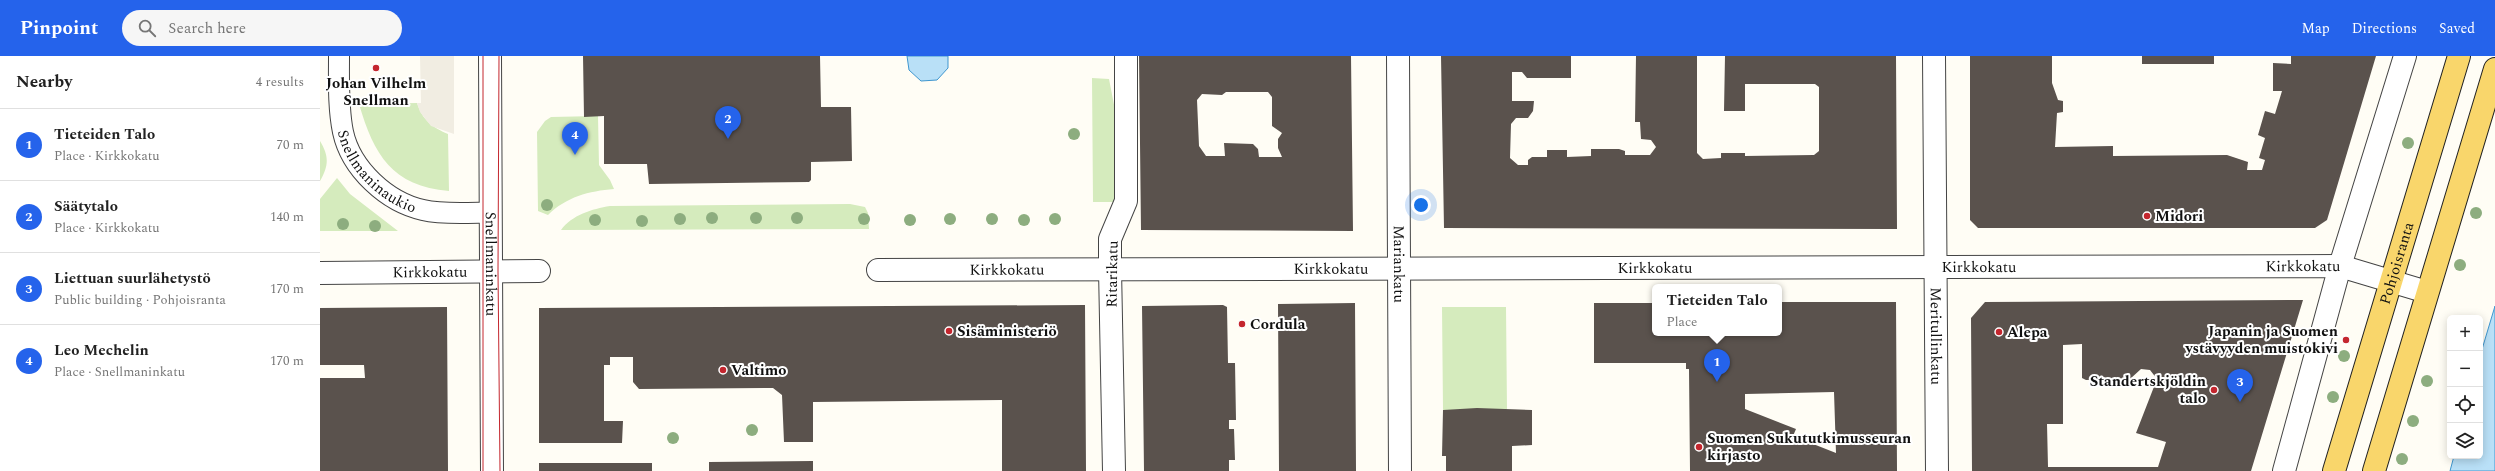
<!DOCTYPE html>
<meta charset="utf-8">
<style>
body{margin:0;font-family:Spectral,serif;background:#f6f6f6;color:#222}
.controls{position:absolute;right:12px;bottom:12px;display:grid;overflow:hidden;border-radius:6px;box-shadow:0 2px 10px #0003}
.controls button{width:36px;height:36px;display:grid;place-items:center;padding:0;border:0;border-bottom:1px solid #e0e0e0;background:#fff;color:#222;font:20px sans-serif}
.you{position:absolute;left:1101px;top:149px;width:14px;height:14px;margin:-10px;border:3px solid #fff;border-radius:50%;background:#1a73e8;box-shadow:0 0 0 6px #1a73e833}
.badge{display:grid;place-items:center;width:26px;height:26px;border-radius:50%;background:#2563eb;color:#fff;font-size:13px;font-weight:700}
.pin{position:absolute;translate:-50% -33px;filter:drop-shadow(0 1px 2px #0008)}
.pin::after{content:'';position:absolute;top:21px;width:14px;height:12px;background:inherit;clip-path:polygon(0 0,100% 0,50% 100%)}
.popup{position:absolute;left:1332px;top:228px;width:130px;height:52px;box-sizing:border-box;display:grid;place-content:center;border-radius:6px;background:#fff;filter:drop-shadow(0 1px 3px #0005);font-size:13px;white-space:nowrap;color:#767676}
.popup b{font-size:15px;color:#222}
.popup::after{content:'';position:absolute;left:50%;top:100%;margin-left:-8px;border:8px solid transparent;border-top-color:#fff}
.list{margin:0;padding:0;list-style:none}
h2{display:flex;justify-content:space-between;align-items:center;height:52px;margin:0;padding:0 16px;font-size:17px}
h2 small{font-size:13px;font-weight:400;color:#767676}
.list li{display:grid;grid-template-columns:26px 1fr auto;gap:12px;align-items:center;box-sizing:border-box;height:72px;padding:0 16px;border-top:1px solid #e0e0e0}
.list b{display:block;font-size:15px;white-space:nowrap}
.list p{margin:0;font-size:13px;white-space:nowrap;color:#767676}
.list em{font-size:13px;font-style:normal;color:#767676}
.icon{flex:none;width:22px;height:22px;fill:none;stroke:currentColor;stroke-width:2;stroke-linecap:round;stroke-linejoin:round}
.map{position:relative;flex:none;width:2175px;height:415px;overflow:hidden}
header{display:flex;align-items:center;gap:24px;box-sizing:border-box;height:56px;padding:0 20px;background:#2563eb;color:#fff}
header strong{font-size:19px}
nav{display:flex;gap:22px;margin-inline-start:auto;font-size:14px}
.search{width:280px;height:36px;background:#f6f6f6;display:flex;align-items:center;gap:10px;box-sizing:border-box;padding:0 14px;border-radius:22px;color:#767676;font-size:15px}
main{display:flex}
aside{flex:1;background:#fff}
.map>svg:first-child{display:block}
.green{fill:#d5ebbd}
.plaza{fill:#f1ede2}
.water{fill:#b9e0f7;stroke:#3f96cf}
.building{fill:#5a524d;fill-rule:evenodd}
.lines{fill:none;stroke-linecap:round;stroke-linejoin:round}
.service-casing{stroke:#444;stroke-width:22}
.pedestrian-casing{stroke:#444;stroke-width:24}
.minor-casing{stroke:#444;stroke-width:24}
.primary-casing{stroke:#222;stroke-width:24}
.service{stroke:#fff;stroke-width:20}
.pedestrian{stroke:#fff;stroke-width:22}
.minor{stroke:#fff;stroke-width:22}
.primary{stroke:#f9d66b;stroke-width:22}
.tram{stroke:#c4262e;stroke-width:1}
.tree{fill:#8dad7f}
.poi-dot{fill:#c4262e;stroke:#fff;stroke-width:1.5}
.labels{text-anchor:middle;stroke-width:4;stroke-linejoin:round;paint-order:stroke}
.poi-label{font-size:15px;font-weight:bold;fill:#111;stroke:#fff;text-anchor:start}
.street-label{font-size:15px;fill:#111;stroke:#fff}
</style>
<header>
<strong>Pinpoint</strong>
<div class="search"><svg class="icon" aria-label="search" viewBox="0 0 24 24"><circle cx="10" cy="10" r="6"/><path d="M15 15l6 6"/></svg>Search here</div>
<nav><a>Map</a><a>Directions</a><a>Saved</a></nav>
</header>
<main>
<aside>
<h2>Nearby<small>4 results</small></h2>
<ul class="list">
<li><span class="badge">1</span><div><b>Tieteiden Talo</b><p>Place · Kirkkokatu</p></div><em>70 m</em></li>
<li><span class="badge">2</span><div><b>Säätytalo</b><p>Place · Kirkkokatu</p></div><em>140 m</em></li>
<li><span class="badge">3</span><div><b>Liettuan suurlähetystö</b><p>Public building · Pohjoisranta</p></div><em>170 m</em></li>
<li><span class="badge">4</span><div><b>Leo Mechelin</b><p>Place · Snellmaninkatu</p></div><em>170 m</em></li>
</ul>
</aside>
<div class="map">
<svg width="2175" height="415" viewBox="0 0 2175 415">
<rect width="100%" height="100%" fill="#fffdf5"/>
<!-- green -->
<path class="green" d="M772 22 789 23 797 64V146H773Z
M97 47C103 65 112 71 128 78L129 135C72 130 54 99 39 48Z
M278 60 279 109 290 124 294 133C269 135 246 141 228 159L218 155 217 76 225 65 231 61Z
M0 85C9 100 9 109 0 125Z
M17 122 30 138 78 175H0V143Z
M530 148 545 151 548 157 549 173 241 174C252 159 272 153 290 150Z
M1122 251H1186L1187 354H1123Z"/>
<!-- plaza -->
<path class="plaza" d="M100 0H134V78L111 70 100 56 97 47H101Z"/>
<!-- water -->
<path class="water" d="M587 0H628V12L617 24 601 25 589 14Z
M2175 250V415H2130L2134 400H2160V300Z"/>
<!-- building -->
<path class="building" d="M263 0H500L501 51H531L532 105 491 106V124L489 126 329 128 327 108H284V60L264 61Z
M819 0H1031L1033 175 821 174ZM906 36H948L952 41V70L962 77 958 83V92L962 101H939L938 93 933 88 904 87 905 100H886L879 90 877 44 882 38 902 39Z
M1121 0H1251V22H1207L1202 16H1192V45H1214L1213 55 1208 62H1196L1191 68 1190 102 1198 109H1208V104L1212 101H1227V94H1247V101L1271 100V93H1299L1305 95V99H1330L1336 91 1331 84 1321 83 1320 66H1315L1316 0H1377V97L1383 103 1401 102V97H1425V100L1494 99 1499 95V31L1495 28H1425V55H1404L1405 0H1576L1577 173 1124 172Z
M1650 0H1732V27L1738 44 1743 45V56L1737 57 1735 91 1793 90V100L1907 99 1928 106 1927 114H1942L1945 104 1939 102 1945 82 1938 79 1945 55 1955 58 1962 35H1953V7L1971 8V0H2056L2007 164 1995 172H1658L1650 164Z
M1822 0H1894V8H1822Z
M1983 244 1931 415H1652L1651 262 1665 246ZM1762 288V322L1766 324 1810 323 1821 313 1830 314 1837 323 1816 377 1846 386 1838 411H1728L1727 368H1743V289Z
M1459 246H1576L1577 415H1370L1369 313H1366V307H1274V247H1335V277H1459ZM1514 336 1516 397 1473 380 1476 373 1425 353V338Z
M1035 247 1036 415H959L958 248Z
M765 249 766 415H682V344L493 346V386H464L462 339 453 332 319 333 313 326V301H290V309H284V365H303L302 387H219V252Z
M903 249 907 251 908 307H915L916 364H909V373H914L915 404H909V415H824L822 250Z
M127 251 128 415H0V322H45L44 309H0V252Z
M1157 352 1212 354V389L1192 390V415H1126V400H1122L1123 354Z
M493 405V415H389V406Z
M219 407H332V415H219Z"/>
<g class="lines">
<defs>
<g id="service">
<path id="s1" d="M19 0C19 25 18 52 23 76 31 113 67 146 103 154 124 159 148 156 170 157"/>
</g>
<path id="pedestrian" d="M790 213V183L806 145V0"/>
<g id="minor">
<path id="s2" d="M170 0 172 415"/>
<path id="s3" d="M1078 0 1080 415"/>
<path id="s4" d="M1614 0 1617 415"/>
<path d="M790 213 794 415"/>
<path id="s5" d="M558 214 2020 210 2107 236"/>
<path id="s6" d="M0 217 219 215"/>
<path d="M1964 415 2020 210 2085 0"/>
</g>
<g id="primary">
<path id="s7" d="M2014 415 2139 0"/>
<path d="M2054 415 2175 13"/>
</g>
</defs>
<!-- service casing -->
<use href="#service" class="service-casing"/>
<!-- pedestrian casing -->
<use href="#pedestrian" class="pedestrian-casing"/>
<!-- minor casing -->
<use href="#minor" class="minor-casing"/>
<!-- primary casing -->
<use href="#primary" class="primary-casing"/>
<!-- service -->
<use href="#service" class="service"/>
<!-- pedestrian -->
<use href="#pedestrian" class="pedestrian"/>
<!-- minor -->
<use href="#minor" class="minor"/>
<!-- primary -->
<use href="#primary" class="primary"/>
<!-- tram -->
<path class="tram" d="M163 0V415
M179 0 178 215 180 415"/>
</g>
<!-- trees -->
<g class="tree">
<circle cx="754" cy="78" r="6"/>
<circle cx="2088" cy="87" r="6"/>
<circle cx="227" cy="149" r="6"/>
<circle cx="2156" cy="157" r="6"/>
<circle cx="392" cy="162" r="6"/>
<circle cx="436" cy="162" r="6"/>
<circle cx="477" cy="162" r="6"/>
<circle cx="360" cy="163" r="6"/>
<circle cx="544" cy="163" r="6"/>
<circle cx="630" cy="163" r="6"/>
<circle cx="672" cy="163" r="6"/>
<circle cx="735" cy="163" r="6"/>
<circle cx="275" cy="164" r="6"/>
<circle cx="590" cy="164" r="6"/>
<circle cx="704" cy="164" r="6"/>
<circle cx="322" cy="165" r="6"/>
<circle cx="23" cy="168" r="6"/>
<circle cx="55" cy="170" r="6"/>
<circle cx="2140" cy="209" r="6"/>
<circle cx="2024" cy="300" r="6"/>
<circle cx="2107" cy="325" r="6"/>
<circle cx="2013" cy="341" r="6"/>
<circle cx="2093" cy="365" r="6"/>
<circle cx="432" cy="374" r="6"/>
<circle cx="353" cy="382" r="6"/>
<circle cx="2082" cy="403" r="6"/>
</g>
<!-- markers -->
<g class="poi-dot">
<circle cx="56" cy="12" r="4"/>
<circle cx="1827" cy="160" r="4"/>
<circle cx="922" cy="268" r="4"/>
<circle cx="629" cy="275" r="4"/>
<circle cx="1679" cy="276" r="4"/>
<circle cx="2026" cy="284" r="4"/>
<circle cx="403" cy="314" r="4"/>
<circle cx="1894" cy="334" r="4"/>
<circle cx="1379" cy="391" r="4"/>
</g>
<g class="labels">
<!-- poi labels -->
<g class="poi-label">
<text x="56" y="32" text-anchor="middle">Johan Vilhelm<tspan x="56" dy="17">Snellman</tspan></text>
<text x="1835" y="165">Midori</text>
<text x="930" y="273">Cordula</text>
<text x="637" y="280">Sisäministeriö</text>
<text x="2018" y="280" text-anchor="end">Japanin ja Suomen<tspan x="2018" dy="17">ystävyyden muistokivi</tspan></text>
<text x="1687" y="281">Alepa</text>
<text x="411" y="319">Valtimo</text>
<text x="1886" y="330" text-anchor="end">Standertskjöldin<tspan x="1886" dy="17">talo</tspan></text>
<text x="1387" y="387">Suomen Sukututkimusseuran<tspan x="1387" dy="17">kirjasto</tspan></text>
</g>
<!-- street labels -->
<g class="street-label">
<text dy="5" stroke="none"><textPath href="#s1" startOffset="130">Snellmaninaukio</textPath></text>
<text dy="5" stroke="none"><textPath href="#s3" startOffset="208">Mariankatu</textPath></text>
<text dy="5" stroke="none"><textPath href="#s2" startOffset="208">Snellmaninkatu</textPath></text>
<text dy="5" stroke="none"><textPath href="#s7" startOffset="217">Pohjoisranta</textPath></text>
<text dy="5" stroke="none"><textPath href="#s5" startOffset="1101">Kirkkokatu</textPath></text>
<text dy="5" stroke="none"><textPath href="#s5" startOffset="777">Kirkkokatu</textPath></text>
<text dy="5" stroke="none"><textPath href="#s5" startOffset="1425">Kirkkokatu</textPath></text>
<text dy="5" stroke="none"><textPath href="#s5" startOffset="453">Kirkkokatu</textPath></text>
<text dy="5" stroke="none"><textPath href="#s5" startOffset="129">Kirkkokatu</textPath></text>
<text dy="5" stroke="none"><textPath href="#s6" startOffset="110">Kirkkokatu</textPath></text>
<text transform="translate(792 218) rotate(-89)" y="5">Ritarikatu</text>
<text dy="5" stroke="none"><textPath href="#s4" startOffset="280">Meritullinkatu</textPath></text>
</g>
</g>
</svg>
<div class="controls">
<button>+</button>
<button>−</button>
<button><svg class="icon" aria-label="locate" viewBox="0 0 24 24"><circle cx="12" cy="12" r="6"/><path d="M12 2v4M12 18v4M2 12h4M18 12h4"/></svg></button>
<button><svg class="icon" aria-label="layers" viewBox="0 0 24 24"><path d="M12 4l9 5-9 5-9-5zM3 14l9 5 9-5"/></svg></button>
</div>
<div class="you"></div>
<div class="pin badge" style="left:1397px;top:326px">1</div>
<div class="popup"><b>Tieteiden Talo</b>Place</div>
<div class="pin badge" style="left:408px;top:83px">2</div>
<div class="pin badge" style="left:1920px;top:346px">3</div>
<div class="pin badge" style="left:255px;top:99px">4</div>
</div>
</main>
